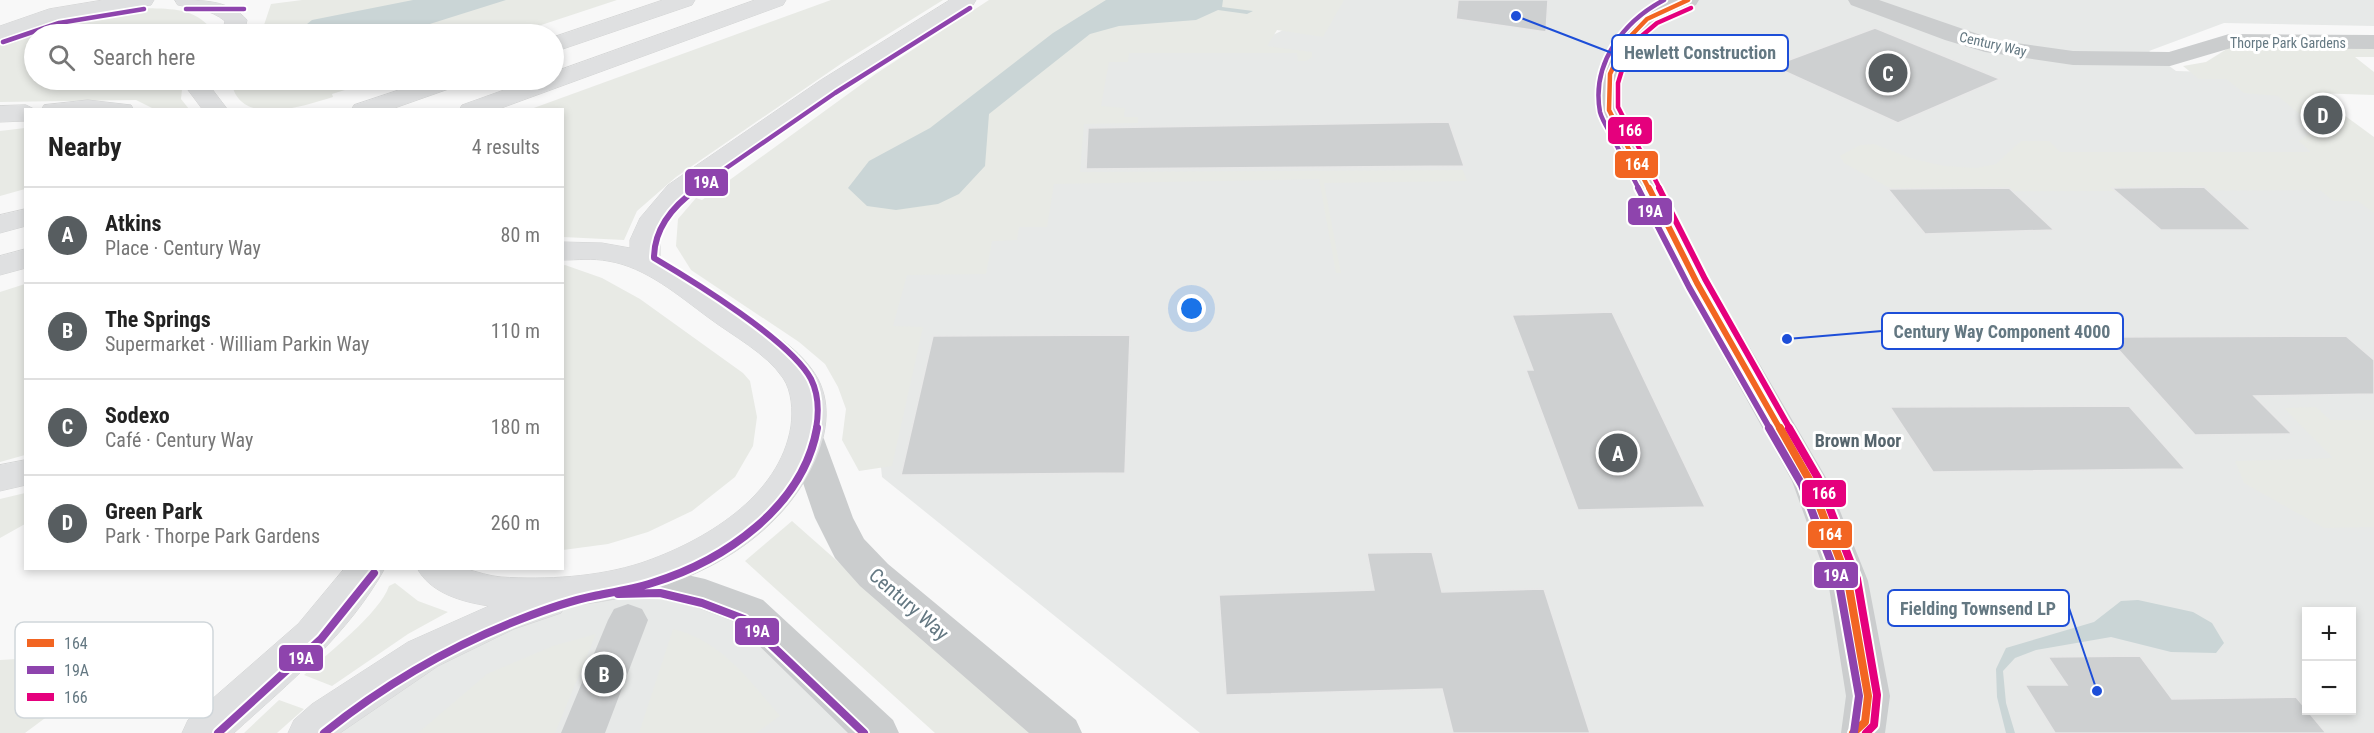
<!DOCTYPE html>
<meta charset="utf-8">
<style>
body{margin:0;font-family:"Roboto Condensed",sans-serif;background:#f6f6f6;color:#222}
.controls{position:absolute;right:18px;bottom:18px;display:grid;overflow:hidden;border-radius:0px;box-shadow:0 3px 9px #0003}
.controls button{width:54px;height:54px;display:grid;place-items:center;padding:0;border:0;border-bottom:2px solid #e0e0e0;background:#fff;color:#222;font:30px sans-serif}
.you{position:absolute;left:1192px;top:309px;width:21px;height:21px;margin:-15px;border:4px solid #fff;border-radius:50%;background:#1a73e8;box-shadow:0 0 0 9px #1a73e833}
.badge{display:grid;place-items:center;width:39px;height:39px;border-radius:50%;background:#575d60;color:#fff;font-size:20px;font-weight:700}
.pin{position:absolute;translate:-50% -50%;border:3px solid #fff;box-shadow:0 2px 6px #0006}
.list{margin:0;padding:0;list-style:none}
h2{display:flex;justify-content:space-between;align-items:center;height:78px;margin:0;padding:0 24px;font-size:26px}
h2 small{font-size:20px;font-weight:400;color:#767676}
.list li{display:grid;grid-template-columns:39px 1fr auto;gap:18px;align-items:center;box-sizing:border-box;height:96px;padding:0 24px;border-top:2px solid #e0e0e0}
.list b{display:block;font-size:22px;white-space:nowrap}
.list p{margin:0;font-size:20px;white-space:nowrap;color:#767676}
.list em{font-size:20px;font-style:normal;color:#767676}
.icon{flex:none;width:33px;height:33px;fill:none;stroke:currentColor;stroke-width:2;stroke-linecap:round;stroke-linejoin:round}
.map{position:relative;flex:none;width:2374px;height:733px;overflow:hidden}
.search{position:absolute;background:#fff;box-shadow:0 3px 9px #0003;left:24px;top:24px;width:540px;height:66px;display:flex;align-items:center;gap:15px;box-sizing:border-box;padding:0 21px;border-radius:33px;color:#767676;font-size:22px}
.panel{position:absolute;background:#fff;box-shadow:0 3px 9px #0003;left:24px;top:108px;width:540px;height:462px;border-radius:0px}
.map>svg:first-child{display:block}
.built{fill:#e7e9e8;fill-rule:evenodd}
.green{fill:#e8eae5}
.water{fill:#cad5d6}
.building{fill:#ced0d1;stroke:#e8e8e8;stroke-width:1.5}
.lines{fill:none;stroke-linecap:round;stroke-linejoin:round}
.highway-casing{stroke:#d4d5d5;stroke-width:1}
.street{fill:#cbcdce;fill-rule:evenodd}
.highway{fill:#dfe0e1;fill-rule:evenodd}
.bus-1-far2-casing{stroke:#fff;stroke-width:8}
.bus-1-far1-casing{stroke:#fff;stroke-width:10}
.bus-1-casing{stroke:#fff;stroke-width:12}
.bus-2-far2-casing{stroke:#fff;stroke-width:8}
.bus-2-far1-casing{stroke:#fff;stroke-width:10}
.bus-2-casing{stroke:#fff;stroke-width:12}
.bus-3-far2-casing{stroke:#fff;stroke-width:8}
.bus-3-far1-casing{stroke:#fff;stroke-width:10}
.bus-3-casing{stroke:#fff;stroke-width:12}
.bus-1-far2{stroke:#f26522;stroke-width:4.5}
.bus-1-far1{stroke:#f26522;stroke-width:6}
.bus-1{stroke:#f26522;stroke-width:8}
.bus-2-far2{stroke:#8e44ad;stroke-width:4.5}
.bus-2-far1{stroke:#8e44ad;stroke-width:6}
.bus-2{stroke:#8e44ad;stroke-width:8}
.bus-3-far2{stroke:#e5007d;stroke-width:4.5}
.bus-3-far1{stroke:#e5007d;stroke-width:6}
.bus-3{stroke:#e5007d;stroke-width:8}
.labels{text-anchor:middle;stroke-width:6;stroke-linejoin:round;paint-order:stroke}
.far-street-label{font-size:14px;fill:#647882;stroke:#fff}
.neighbourhood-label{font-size:18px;font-weight:bold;fill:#56656d;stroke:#fff}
.near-street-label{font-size:20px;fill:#647882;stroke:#fff}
.key{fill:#fff;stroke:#d0d6da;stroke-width:1.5}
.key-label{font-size:16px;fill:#647882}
.leader{fill:none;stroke:#1d4ed8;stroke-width:2}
.callout-dot{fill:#1d4ed8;stroke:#fff;stroke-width:2}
.callout{fill:#fff;stroke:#1d4ed8;stroke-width:2}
.callout-label{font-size:18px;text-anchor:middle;font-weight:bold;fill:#647882}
.line-badge{stroke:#fff;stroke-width:2}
.badge-label{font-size:16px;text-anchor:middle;font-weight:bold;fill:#fff}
</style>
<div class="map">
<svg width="2374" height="733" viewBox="0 0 2374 733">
<rect width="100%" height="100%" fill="#f8f8f8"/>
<!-- built -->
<path class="built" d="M1297 0H2374V26L2224 23 2149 51 2176 71 2278 74 2374 159V733H1200L882 477 873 390 828 314 1054 116 1116 49 1266 38 1294 25ZM2306 612H2352V710H2306Z
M580 590 705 594 877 733H310Z"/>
<!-- green -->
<path class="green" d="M302 0H617L514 34H261L271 4Z
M831 0H943L845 61 676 177 637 211 624 240 563 237 562 110 531 109Z
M989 0H1344L1323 37 1277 30 1267 46 1312 52V57L1306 61H1298L1297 53H1129L1128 62H1109L1101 106 1125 108 1124 117H1138V123L1084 124 1080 172 1463 170 1467 181 1324 183 1341 273H1336L1319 179 1054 184 1047 227H1019L1017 240 992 241 986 274 907 275 893 326 923 327 892 466 859 471 842 440 846 409 838 387 825 364 799 342 691 270 676 246 678 219 696 198 702 200 877 73Z
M143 8C168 9 190 7 209 26L207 34H34V80H183L181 99 189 109H154L136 100 0 102V42C46 21 93 13 143 8Z
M2374 46V57H2355L2374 72V95L2314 93 2374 137V213L2358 201H2333L2320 190 1897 192 1844 163 1840 156 1860 145 1874 144 1913 159 1945 166 1976 168 1996 164 2021 141H2049L2060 152H2311L2299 141 2308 135H2325L2278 96 2244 93 2226 79H2199L2183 66 2206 62 2230 47Z
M231 80H377L332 94 333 97C303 106 238 129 231 80Z
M25 128V189L0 196V131Z
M565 265 602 278 640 299 743 373 750 381 757 417 753 446 735 477 692 511 648 532 608 544 563 550 562 266Z
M25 284V455L0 462V292Z
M2316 407 2330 420H2374V527L2324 528 2244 483 2235 461 2333 458 2284 408Z
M25 493V524L0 538V499Z
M792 521 1007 711 1033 733H935L745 561Z
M395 583 418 601 448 612 408 634 332 686 304 675C327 654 380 613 389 586Z
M673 629C722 641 749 680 780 716L756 733H639Z
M596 634 555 733H418L487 674 553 646Z
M17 659 62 666 76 695 25 733H0V660Z
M279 700 304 709 277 733H244Z"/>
<!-- water -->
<path class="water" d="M413 0H506L398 34H297V32L312 20Z
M1106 0H1223L1222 7 1253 11 1247 14 1218 10 1196 20 1119 26 1090 34 989 114 985 166 959 194 938 204 896 210 867 206 848 188 869 161 930 128 1053 33Z
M2138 600 2193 612 2212 623 2224 643 2216 653 2171 652 2111 637 2036 650 2015 658 2003 671 2006 703 2015 733H2006L1997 697 1996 669 2006 648 2094 622 2121 601Z"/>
<!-- building -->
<path class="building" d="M1458 0H1548L1546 32 1456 19Z
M1875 28 2000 79 1898 123 1773 66Z
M1449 122 1464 166 1086 169 1088 128Z
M2204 187 2251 230H2161L2112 188Z
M2009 188 2054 230 1925 234 1888 189Z
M1612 312 1705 507 1578 510 1526 370H1533L1512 315Z
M1130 335 1125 473 901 475 933 336Z
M2346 336 2374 360V394L2254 396 2292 434 2195 435 2107 337Z
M2129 406 2185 469 1933 472 1890 407Z
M1432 552 1442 592 1544 589 1590 733H1453L1442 689 1226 695 1219 595 1374 590 1367 553Z
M2140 656 2172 699 2296 697 2326 733H2055L2025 685H2067L2048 657Z"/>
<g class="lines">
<defs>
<path id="highway" d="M103 0H154L151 5 143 6 61 20 0 40V26L49 9Z
M175 0C202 0 230 0 247 20L244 34H222L225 21C210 9 196 9 178 5Z
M663 0H695L692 5 554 52V37Z
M755 0H786L783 5 496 110H459L462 105 532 80H554V72Z
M950 0H976L973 5 839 90 688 197 667 220 660 240V259C689 272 714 293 740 311 768 331 801 348 818 379 832 406 826 437 814 463 771 556 662 598 565 606L561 613 514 629 438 666 340 733H288L294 720 312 704 408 642 489 606C462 602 430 593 417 568 432 568 452 565 466 569 478 572 489 576 501 577 546 580 598 577 641 563 703 542 780 497 791 426 793 411 792 391 783 378 766 353 733 336 709 318 679 296 646 267 608 261 593 258 577 260 562 260V242L602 243 630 248V240L640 218 668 185 821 80Z
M189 80H213L212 89 228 110H203L188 90Z
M429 80H463L460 85 389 110H351L354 105Z
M88 100 131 105 134 110H41L44 105Z
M26 105 36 110H26V121L0 122V106Z
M26 209V226L0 233V215Z
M26 249V268L0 275V256Z
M26 460V485L0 491V465Z
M345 568H385C348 635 290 682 234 733H182L188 720 298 624Z"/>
</defs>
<!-- highway casing -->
<use href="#highway" class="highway-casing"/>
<!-- street -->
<path class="street" d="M1669 0H1699L1696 5 1660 20 1635 45 1622 74V110L1712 283 1828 481 1868 581 1890 696 1885 733H1841L1846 696 1828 581 1792 481 1682 283 1596 110 1598 74 1614 42 1639 14Z
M1848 0H1879L1995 40 2073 51 2169 52 2229 34 2374 35V49L2231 48 2170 66 2073 65 1985 52 1945 40 1851 5Z
M806 427 818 431 824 439 853 518 864 539 888 564 1076 720 1082 733H1029L860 586 835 558 815 518 788 439 794 431Z
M661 569 705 579 763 600 893 720 899 733H848L735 622 698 608 661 599 620 600 606 596 600 585 606 574 620 570Z
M628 604 642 609 648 620 605 733H561L608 620 614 609Z"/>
<!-- highway -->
<use href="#highway" class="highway"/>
<defs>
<path id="bus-1-far2" d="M1649 189 1609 110 1610 74 1625 42 1647 19 1688 0"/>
<path id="bus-1-far1" d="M1649 188 1697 283 1780 429"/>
<path id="bus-1" d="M1780 428 1810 481 1848 581 1868 696 1865 722 1853 733"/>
<path id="bus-2-far2" d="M186 9H244
M3 42 59 23 144 9
M696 189 835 93 970 8
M1639 189C1630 172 1621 154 1612 136 1608 129 1602 120 1600 112 1591 63 1624 21 1664 0"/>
<path id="bus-2-far1" d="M698 188C674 205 654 227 654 258 693 281 791 341 811 379 819 395 819 412 816 429
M1638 188 1689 287 1770 429"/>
<path id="bus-2" d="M1769 428 1802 485 1839 583 1859 696 1854 732
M618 594 660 593 702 603 744 619 864 733
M218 733 321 639 374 573
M324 733C384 685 449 647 521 619 544 610 569 601 594 596 614 592 633 589 652 583 724 561 803 507 817 428"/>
<path id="bus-3-far2" d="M1660 189 1618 107V83L1625 60 1638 39 1657 23 1691 8"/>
<path id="bus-3-far1" d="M1659 188 1705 279 1790 429"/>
<path id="bus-3" d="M1789 428 1818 478 1857 579 1877 695 1874 725 1866 733"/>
</defs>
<!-- bus-1-far2 casing -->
<use href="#bus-1-far2" class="bus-1-far2-casing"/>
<!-- bus-1-far1 casing -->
<use href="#bus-1-far1" class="bus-1-far1-casing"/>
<!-- bus-1 casing -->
<use href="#bus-1" class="bus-1-casing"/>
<!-- bus-2-far2 casing -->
<use href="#bus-2-far2" class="bus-2-far2-casing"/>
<!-- bus-2-far1 casing -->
<use href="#bus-2-far1" class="bus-2-far1-casing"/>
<!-- bus-2 casing -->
<use href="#bus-2" class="bus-2-casing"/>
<!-- bus-3-far2 casing -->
<use href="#bus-3-far2" class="bus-3-far2-casing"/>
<!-- bus-3-far1 casing -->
<use href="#bus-3-far1" class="bus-3-far1-casing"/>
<!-- bus-3 casing -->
<use href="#bus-3" class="bus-3-casing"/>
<!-- bus-1-far2 -->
<use href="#bus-1-far2" class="bus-1-far2"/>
<!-- bus-1-far1 -->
<use href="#bus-1-far1" class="bus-1-far1"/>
<!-- bus-1 -->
<use href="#bus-1" class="bus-1"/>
<!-- bus-2-far2 -->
<use href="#bus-2-far2" class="bus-2-far2"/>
<!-- bus-2-far1 -->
<use href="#bus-2-far1" class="bus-2-far1"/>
<!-- bus-2 -->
<use href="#bus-2" class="bus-2"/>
<!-- bus-3-far2 -->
<use href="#bus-3-far2" class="bus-3-far2"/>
<!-- bus-3-far1 -->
<use href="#bus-3-far1" class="bus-3-far1"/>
<!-- bus-3 -->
<use href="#bus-3" class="bus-3"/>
</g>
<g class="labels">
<!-- far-street labels -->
<g class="far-street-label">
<text x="2288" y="48">Thorpe Park Gardens</text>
<text transform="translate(1993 44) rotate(13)" y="5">Century Way</text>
</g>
<!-- neighbourhood labels -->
<g class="neighbourhood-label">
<text x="1858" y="447">Brown Moor</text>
</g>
<!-- near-street labels -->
<g class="near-street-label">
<text transform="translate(909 604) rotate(41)" y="7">Century Way</text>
</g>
</g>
<!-- legend -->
<rect x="15" y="622" width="198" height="96" rx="9" class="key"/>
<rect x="27" y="639" width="27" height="8" fill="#f26522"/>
<rect x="27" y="666" width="27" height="8" fill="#8e44ad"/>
<rect x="27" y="693" width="27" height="8" fill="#e5007d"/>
<g class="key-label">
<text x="64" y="649">164</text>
<text x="64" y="676">19A</text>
<text x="64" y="703">166</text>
</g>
<!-- callouts -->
<path class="leader" d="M1516 16L1612 53M1787 339L1882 331M2097 691L2069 608"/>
<g class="callout-dot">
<circle cx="1516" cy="16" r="6"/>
<circle cx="1787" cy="339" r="6"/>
<circle cx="2097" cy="691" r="6"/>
</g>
<g class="callout">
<rect x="1612" y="35" width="176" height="36" rx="6"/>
<rect x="1882" y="313" width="241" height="36" rx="6"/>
<rect x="1888" y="590" width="181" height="36" rx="6"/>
</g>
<g class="callout-label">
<text x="1700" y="59">Hewlett Construction</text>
<text x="2002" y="338">Century Way Component 4000</text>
<text x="1978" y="615">Fielding Townsend LP</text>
</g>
<g class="line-badge">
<rect x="1607" y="116" width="46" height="29" rx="6" fill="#e5007d"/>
<rect x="1614" y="150" width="45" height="29" rx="6" fill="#f26522"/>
<rect x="684" y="168" width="45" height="29" rx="6" fill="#8e44ad"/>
<rect x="1627" y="197" width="46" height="29" rx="6" fill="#8e44ad"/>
<rect x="1801" y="479" width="46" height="29" rx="6" fill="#e5007d"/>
<rect x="1807" y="520" width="46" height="29" rx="6" fill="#f26522"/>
<rect x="1813" y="561" width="46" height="28" rx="6" fill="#8e44ad"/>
<rect x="734" y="617" width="46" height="29" rx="6" fill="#8e44ad"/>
<rect x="278" y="644" width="46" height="28" rx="6" fill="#8e44ad"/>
</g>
<g class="badge-label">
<text x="1630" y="136">166</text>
<text x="1637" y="170">164</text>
<text x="706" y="188">19A</text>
<text x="1650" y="217">19A</text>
<text x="1824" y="499">166</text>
<text x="1830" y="540">164</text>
<text x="1836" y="581">19A</text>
<text x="757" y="637">19A</text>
<text x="301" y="664">19A</text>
</g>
</svg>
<div class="controls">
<button>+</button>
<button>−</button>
</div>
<div class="you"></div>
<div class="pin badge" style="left:1618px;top:453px">A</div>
<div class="pin badge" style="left:604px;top:674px">B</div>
<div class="pin badge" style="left:1888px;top:73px">C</div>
<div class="pin badge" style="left:2323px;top:115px">D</div>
<div class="search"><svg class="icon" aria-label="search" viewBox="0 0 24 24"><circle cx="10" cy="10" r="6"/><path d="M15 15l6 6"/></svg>Search here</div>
<section class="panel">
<h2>Nearby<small>4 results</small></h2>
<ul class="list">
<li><span class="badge">A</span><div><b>Atkins</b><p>Place · Century Way</p></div><em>80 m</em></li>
<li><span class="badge">B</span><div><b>The Springs</b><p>Supermarket · William Parkin Way</p></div><em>110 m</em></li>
<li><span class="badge">C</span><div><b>Sodexo</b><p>Café · Century Way</p></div><em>180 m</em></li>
<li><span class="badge">D</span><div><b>Green Park</b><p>Park · Thorpe Park Gardens</p></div><em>260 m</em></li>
</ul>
</section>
</div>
